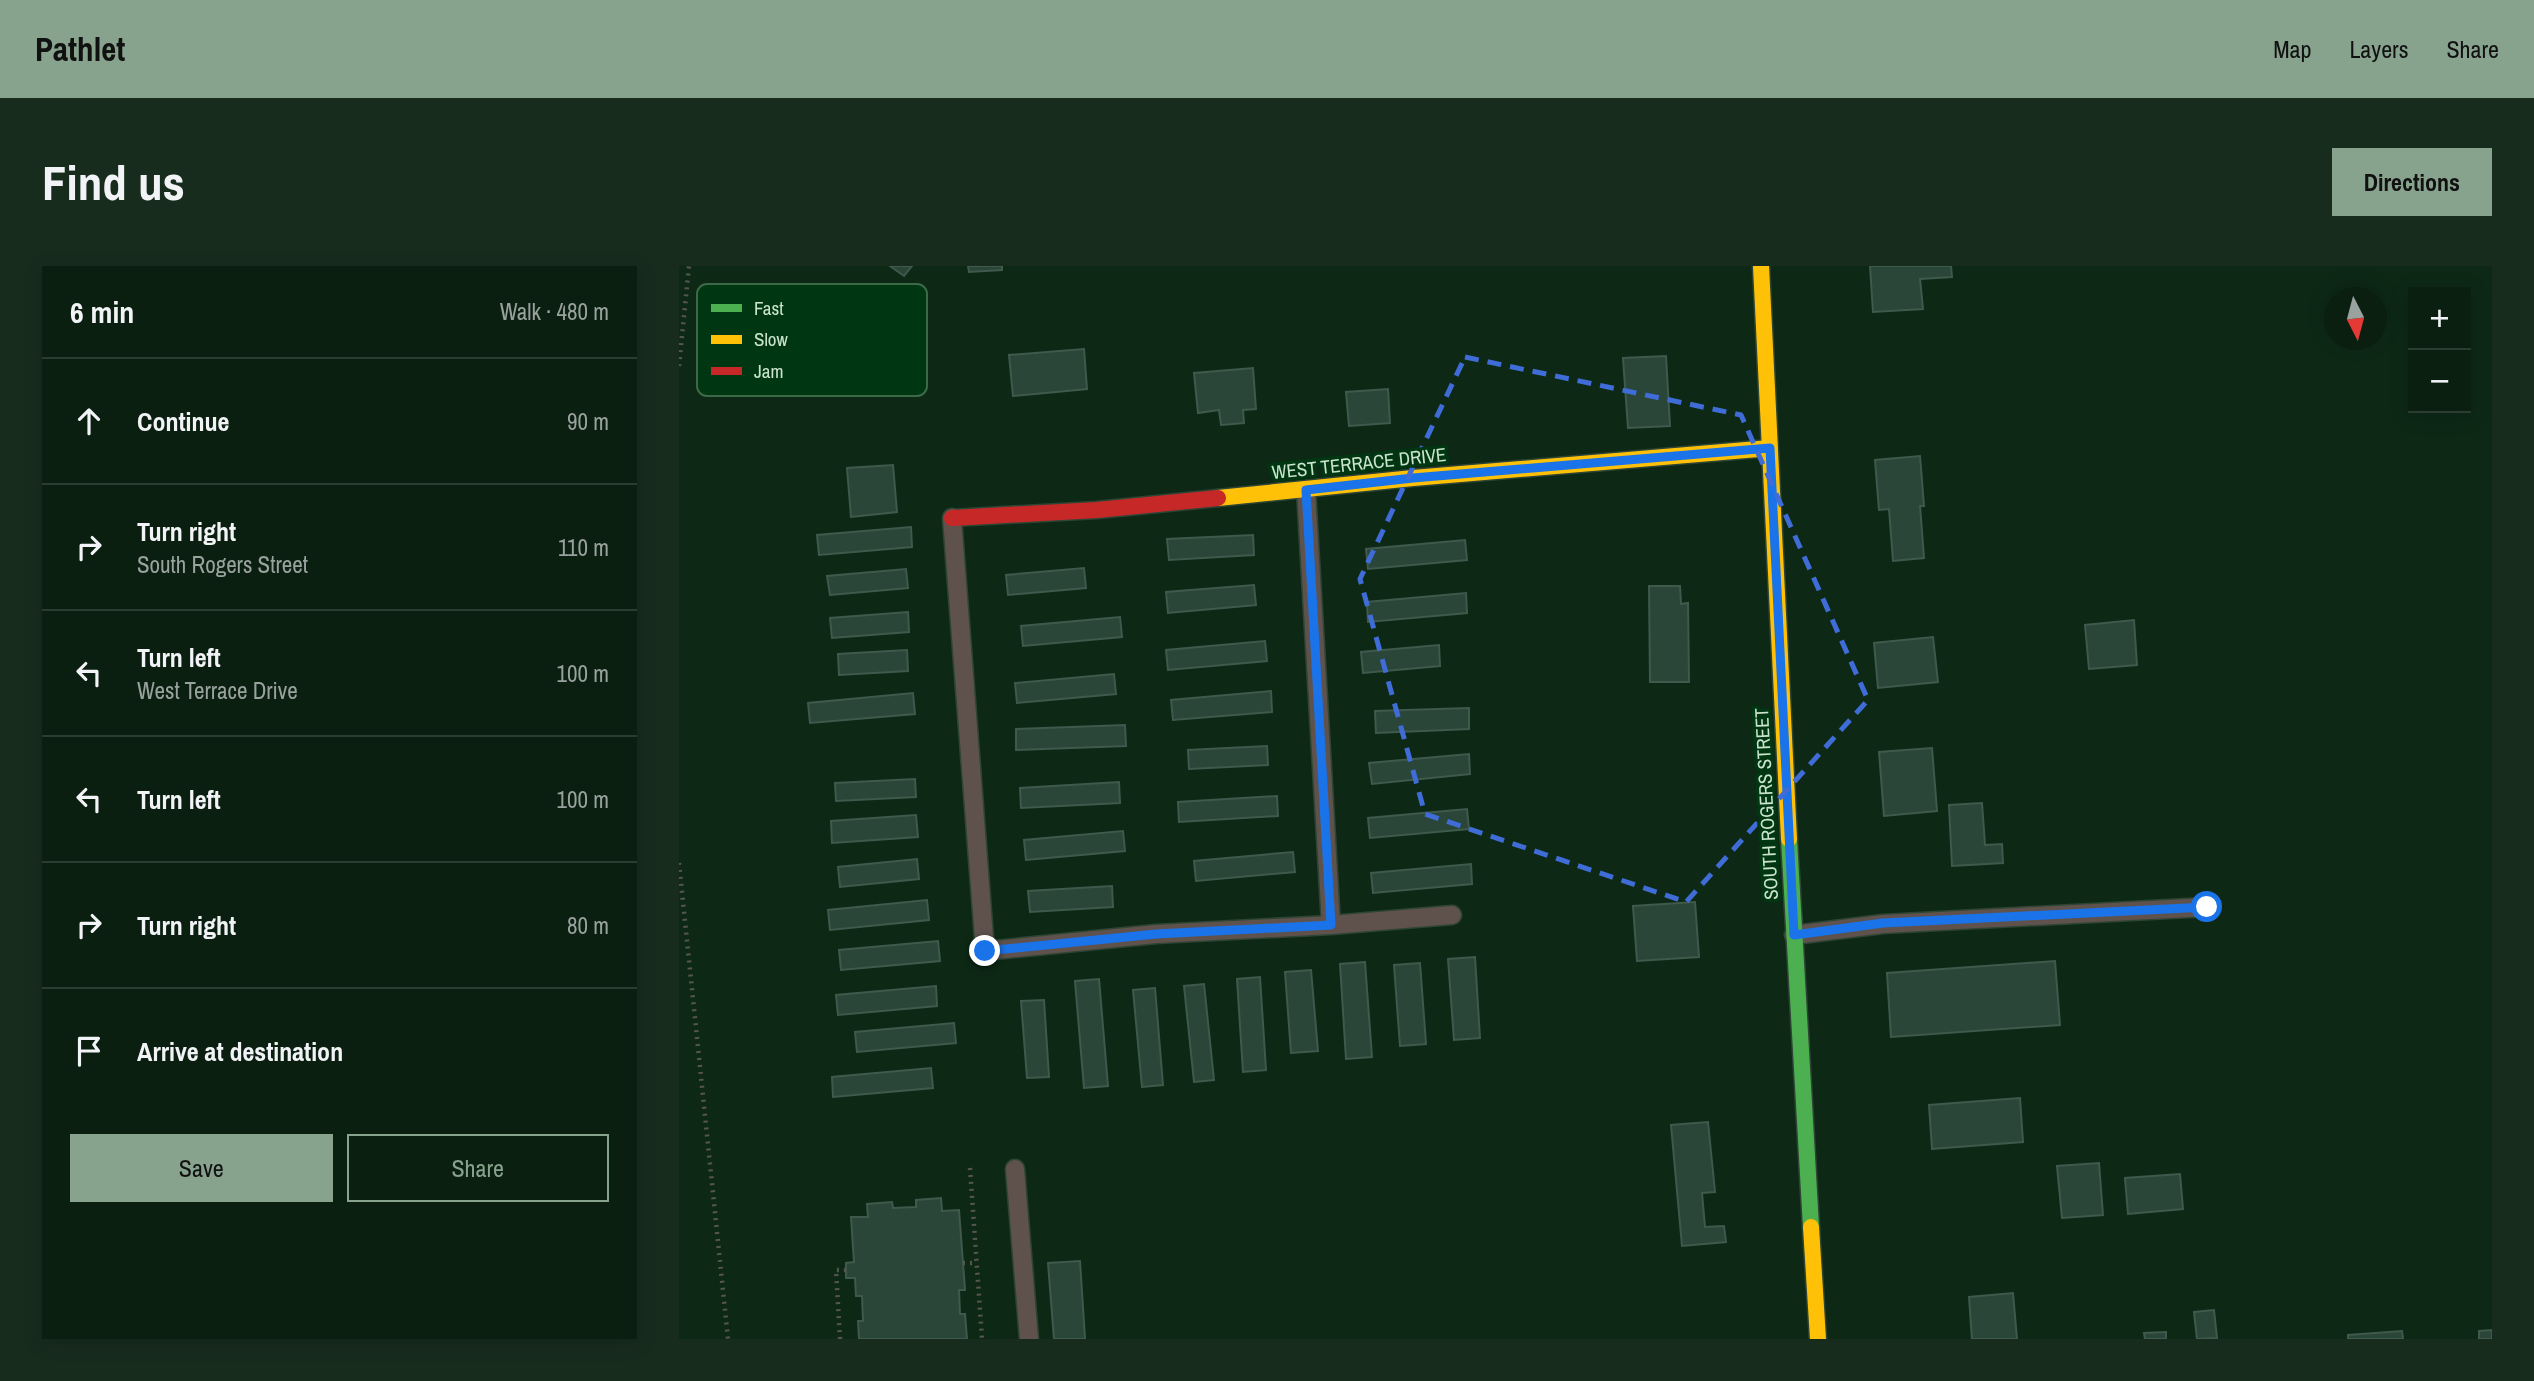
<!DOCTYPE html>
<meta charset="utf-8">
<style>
body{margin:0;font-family:"Archivo Narrow",sans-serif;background:#182c1e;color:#f1f3f6}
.controls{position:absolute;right:21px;top:21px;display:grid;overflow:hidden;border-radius:0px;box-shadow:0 4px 18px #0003}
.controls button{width:63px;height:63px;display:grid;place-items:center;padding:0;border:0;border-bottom:2px solid #2a3d30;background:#0a1f10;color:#f1f3f6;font:35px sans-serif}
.compass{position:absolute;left:1645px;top:21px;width:63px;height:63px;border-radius:50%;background:#0a1f10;box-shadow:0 4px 18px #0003;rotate:174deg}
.stop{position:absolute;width:21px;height:21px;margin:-16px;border:5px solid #1a73e8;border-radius:50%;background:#fff}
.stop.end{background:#1a73e8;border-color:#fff;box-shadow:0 2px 7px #0008}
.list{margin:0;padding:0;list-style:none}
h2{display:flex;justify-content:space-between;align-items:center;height:91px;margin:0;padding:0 28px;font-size:30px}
h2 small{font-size:23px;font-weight:400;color:#99a29f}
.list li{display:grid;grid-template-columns:46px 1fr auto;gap:21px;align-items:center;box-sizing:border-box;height:126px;padding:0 28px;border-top:2px solid #2a3d30}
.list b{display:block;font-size:26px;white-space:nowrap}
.list p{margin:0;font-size:23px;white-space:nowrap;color:#99a29f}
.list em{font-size:23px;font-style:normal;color:#99a29f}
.actions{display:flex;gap:14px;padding:21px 28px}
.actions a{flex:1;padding:16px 0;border:2px solid #87a28d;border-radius:0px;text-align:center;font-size:24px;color:#87a28d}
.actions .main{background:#87a28d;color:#111}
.icon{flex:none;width:38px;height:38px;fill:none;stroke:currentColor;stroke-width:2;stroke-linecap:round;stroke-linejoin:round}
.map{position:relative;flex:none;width:1813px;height:1073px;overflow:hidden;border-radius:0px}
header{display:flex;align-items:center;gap:42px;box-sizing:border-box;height:98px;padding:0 35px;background:#87a28d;color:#111}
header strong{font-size:33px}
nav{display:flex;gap:38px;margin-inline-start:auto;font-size:24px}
.intro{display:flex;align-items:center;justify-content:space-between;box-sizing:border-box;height:168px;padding:0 42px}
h1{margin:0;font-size:49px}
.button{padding:18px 32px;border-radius:0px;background:#87a28d;color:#111;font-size:24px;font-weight:700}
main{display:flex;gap:42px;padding:0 42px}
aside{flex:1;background:#0a1f10;border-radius:0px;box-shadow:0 4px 18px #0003}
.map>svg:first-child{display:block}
.building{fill:#294638;stroke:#3f594c;stroke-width:2}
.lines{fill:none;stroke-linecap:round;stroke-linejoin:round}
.lane-casing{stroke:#2e4434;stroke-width:21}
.fast-casing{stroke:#2e4434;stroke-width:19}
.slow-casing{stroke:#2e4434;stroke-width:19}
.jam-casing{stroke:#2e4434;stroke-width:19}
.path{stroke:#57564e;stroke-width:4.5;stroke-dasharray:2 5;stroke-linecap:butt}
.lane{stroke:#5f524c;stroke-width:18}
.fast{stroke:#4caf50;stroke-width:16}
.slow{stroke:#ffc107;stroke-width:16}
.jam{stroke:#c62828;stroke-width:16}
.route{stroke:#1a73e8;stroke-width:9}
.marked{fill:none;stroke:#3f6cd6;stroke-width:5;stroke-dasharray:14 9;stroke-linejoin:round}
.labels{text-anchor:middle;stroke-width:7;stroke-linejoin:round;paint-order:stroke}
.street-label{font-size:19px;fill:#c9e3cd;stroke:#003611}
.key{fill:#003611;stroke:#3c6a49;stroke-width:2}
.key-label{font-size:19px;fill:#c9e3cd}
</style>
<header>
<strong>Pathlet</strong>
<nav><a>Map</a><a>Layers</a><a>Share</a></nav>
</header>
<div class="intro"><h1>Find us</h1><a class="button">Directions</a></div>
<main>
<aside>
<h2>6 min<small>Walk · 480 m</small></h2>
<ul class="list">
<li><svg class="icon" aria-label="ahead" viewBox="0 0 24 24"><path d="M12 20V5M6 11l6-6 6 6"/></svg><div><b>Continue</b></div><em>90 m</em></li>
<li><svg class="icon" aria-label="right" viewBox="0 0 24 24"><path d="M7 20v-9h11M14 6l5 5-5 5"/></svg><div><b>Turn right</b><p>South Rogers Street</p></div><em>110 m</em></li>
<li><svg class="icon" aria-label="left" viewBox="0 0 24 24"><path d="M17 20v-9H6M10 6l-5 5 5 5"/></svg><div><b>Turn left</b><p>West Terrace Drive</p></div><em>100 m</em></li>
<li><svg class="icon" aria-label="left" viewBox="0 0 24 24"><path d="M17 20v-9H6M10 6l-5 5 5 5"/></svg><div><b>Turn left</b></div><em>100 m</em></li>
<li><svg class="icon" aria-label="right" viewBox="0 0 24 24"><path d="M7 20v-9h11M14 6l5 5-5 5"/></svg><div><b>Turn right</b></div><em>80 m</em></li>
<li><svg class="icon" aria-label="arrive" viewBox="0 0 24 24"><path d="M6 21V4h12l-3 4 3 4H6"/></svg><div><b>Arrive at destination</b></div></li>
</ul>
<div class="actions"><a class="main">Save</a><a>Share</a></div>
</aside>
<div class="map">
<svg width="1813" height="1073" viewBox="0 0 1813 1073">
<rect width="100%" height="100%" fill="#0d2916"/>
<!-- building -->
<path class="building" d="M211 0H233L225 10Z
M289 0H323V4L290 6Z
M1191 0H1272L1273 11 1241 13 1244 43 1194 46Z
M405 83 408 123 334 130 330 89Z
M987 90 991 160 949 162 944 92Z
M574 102 577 143 564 144 565 157 542 159 540 144 519 147 515 107Z
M709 123 711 157 670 160 667 126Z
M1241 190 1245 240H1241L1245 292 1214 295 1210 243 1200 244 1196 194Z
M214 199 218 246 172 251 168 202Z
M232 261 233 281 140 289 138 269Z
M574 269 575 289 490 294 488 273Z
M786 274 788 294 689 303 687 283Z
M405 302 407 322 329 329 327 309Z
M227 303 229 322 151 329 148 310Z
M575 319 577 339 489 347 487 326Z
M970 320H1001L1002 338 1009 337 1010 416H971Z
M787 327 788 347 689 356 688 336Z
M229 346 230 366 153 372 151 352Z
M441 351 443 371 344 380 342 360Z
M1455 354 1458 399 1410 403 1406 359Z
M1254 371 1259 416 1199 422 1195 377Z
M586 375 588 395 489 404 487 384Z
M760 379 761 400 684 407 682 386Z
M228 384 229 405 160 409 159 388Z
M435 408 437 428 338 437 336 417Z
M592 425 593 446 494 454 492 434Z
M234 427 236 448 131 457 129 437Z
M790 442V463L697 467 696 445Z
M446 459 447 480 337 484V463Z
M588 480 589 499 510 503 509 484Z
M1253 482 1258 545 1205 550 1200 486Z
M790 488 791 508 693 518 690 497Z
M236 513 237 531 157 535 156 517Z
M440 516 441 537 342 542 341 522Z
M598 530 599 550 500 556 499 536Z
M1303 537 1306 579 1323 578 1324 597 1273 600 1270 539Z
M788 543 790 563 691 572 689 552Z
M237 549 239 571 153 577 152 555Z
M444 565 446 585 347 594 345 574Z
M614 586 616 606 517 615 515 595Z
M238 593 240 613 161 621 159 601Z
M792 598 793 618 694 627 692 607Z
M433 620 434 641 351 646 349 625Z
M248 634 250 654 151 664 149 644Z
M1016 636 1020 691 958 695 954 640Z
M259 675 261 695 162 704 160 684Z
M796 691 801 772 775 774 769 693Z
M1376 695 1381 759 1212 771 1208 707Z
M686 696 693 791 667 793 661 698Z
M741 697 747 778 721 780 715 699Z
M632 704 639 785 612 787 606 706Z
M581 711 587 804 564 806 558 713Z
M420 713 429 820 405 822 396 715Z
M525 718 535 814 515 816 505 720Z
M257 720 258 740 159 749 157 729Z
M476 722 484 819 463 821 454 724Z
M365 734 370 811 348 812 342 735Z
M275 757 277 777 178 786 176 766Z
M252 802 254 822 154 831 153 811Z
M1341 832 1344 876 1253 883 1250 839Z
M1029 856 1036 926 1023 927 1026 961 1045 960 1047 976 1003 980 992 859Z
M1420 897 1424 949 1383 952 1378 900Z
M1501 908 1504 943 1449 948 1446 912Z
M262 932 263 945 280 944 286 1024H280L281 1048H286L288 1073H180L179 1055H184L183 1030H177L176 1012H167V997L175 996 172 951H189L188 938 213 936 214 942 237 941V934Z
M401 995 406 1073H375L369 997Z
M1334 1027 1338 1073H1293L1290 1031Z
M1535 1044 1538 1072 1518 1073 1515 1046Z
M1813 1064V1073H1800V1065Z
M1723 1065 1724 1073H1669V1069Z
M1487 1066V1073H1466L1465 1067Z"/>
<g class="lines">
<defs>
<path id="lane" d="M627 224 652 659
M273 252 306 685 477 668 652 659 773 649
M1115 669 1204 658 1528 641
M336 903 350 1073"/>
<path id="fast" d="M1110 573 1132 961"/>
<path id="slow" d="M1082 0 1110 573
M539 232 734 212 1091 182
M1132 961 1139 1073"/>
<path id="jam" d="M273 252 418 244 539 232"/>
</defs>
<!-- lane casing -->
<use href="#lane" class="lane-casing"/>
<!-- fast casing -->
<use href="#fast" class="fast-casing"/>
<!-- slow casing -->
<use href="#slow" class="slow-casing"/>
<!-- jam casing -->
<use href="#jam" class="jam-casing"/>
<!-- path -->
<path class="path" d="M0 100 10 0
M0 597 49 1073
M291 902 303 1073
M284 997H297
M161 1073 157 1004H167"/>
<!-- lane -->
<use href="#lane" class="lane"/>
<!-- fast -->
<use href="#fast" class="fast"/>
<!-- slow -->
<use href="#slow" class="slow"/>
<!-- jam -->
<use href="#jam" class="jam"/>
</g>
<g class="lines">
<!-- route -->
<path class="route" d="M306 685 477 668 652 659 627 224 734 212 1091 182 1115 669 1204 657 1528 641"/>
</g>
<!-- marked area -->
<path class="marked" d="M786 91 1062 149 1189 434 1007 636 746 548 681 313Z"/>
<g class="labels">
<!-- street labels -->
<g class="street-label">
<text transform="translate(680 197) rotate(-6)" y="7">WEST TERRACE DRIVE</text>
<text transform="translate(1087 538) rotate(-93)" y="7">SOUTH ROGERS STREET</text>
</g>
</g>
<!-- legend -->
<rect x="18" y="18" width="230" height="112" rx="10" class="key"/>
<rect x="32" y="38" width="31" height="8" fill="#4caf50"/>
<rect x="32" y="69" width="31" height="9" fill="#ffc107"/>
<rect x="32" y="101" width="31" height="8" fill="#c62828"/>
<g class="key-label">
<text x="75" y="49">Fast</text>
<text x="75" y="80">Slow</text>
<text x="75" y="112">Jam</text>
</g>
</svg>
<div class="controls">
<button>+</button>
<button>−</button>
</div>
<svg class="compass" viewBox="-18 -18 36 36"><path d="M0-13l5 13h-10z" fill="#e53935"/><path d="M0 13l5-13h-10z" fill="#99a29f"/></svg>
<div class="stop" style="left:1528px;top:641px"></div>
<div class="stop end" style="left:306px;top:685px"></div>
</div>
</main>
